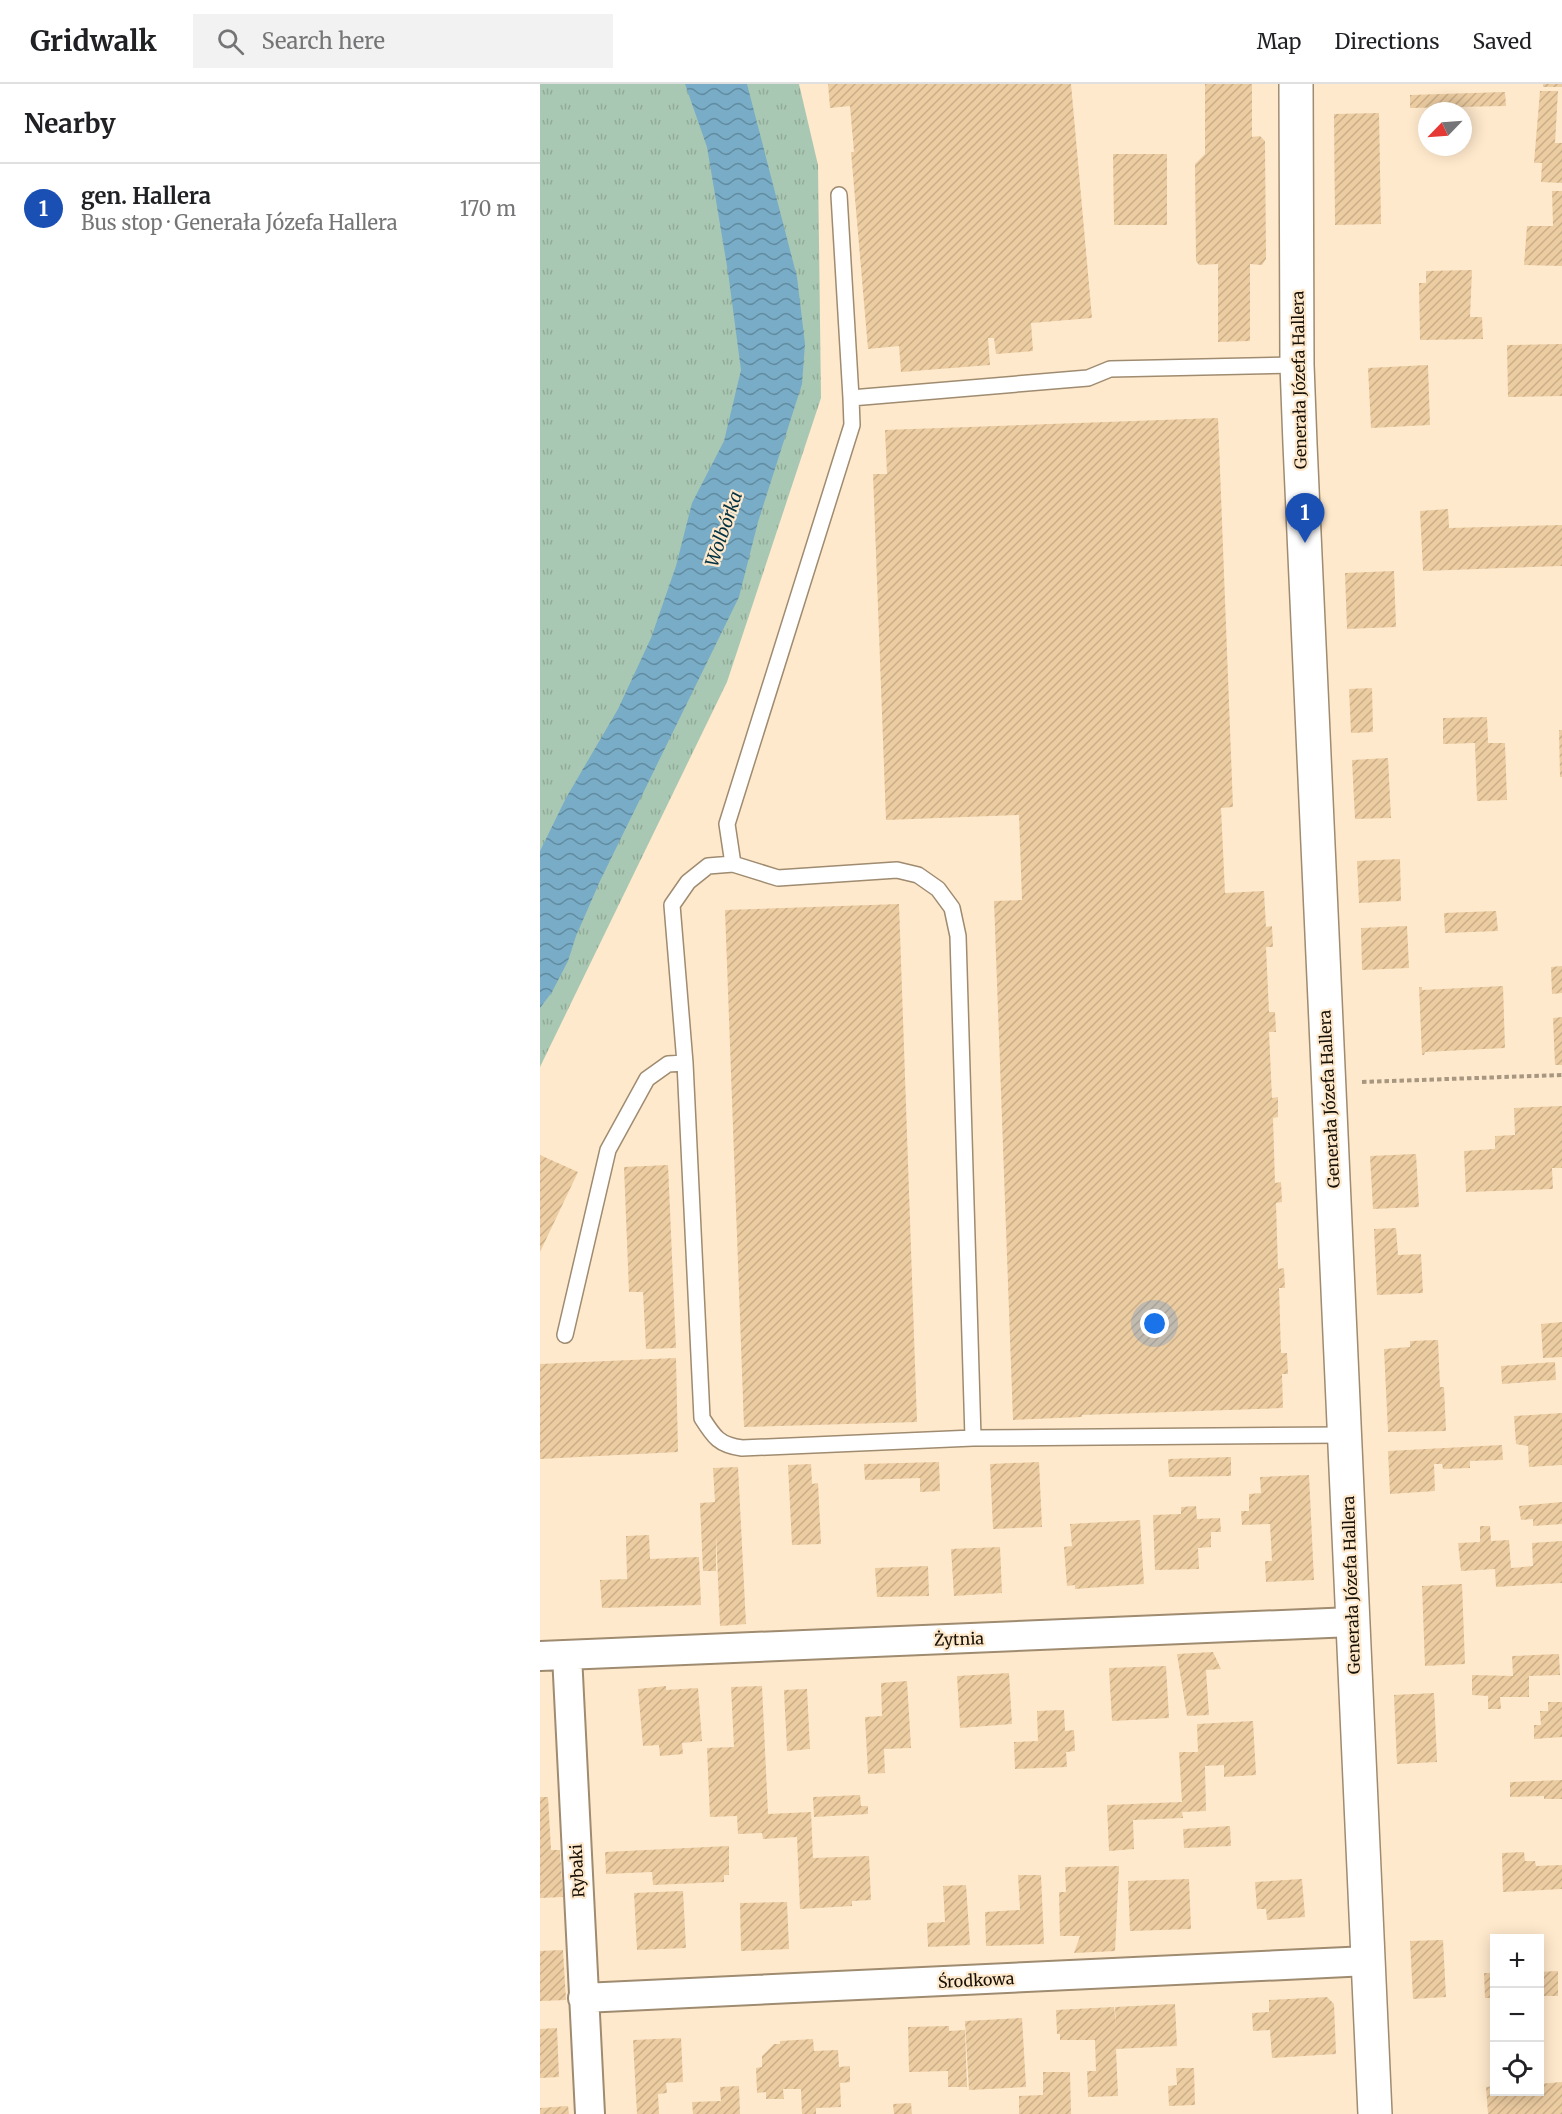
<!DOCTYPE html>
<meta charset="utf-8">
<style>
body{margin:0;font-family:Merriweather,serif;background:#f2f2f2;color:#202124}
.controls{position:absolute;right:18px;bottom:18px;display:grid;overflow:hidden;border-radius:0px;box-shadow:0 3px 15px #0003}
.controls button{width:54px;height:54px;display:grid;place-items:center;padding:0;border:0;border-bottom:2px solid #e0e0e0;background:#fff;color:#202124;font:30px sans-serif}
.compass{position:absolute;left:878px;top:18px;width:54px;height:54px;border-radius:50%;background:#fff;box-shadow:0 3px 15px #0003;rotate:245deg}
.you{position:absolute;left:615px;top:1240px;width:21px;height:21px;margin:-15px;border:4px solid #fff;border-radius:50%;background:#1a73e8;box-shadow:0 0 0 9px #1a73e833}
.badge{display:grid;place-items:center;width:39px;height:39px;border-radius:50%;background:#664ac3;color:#fff;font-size:20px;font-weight:700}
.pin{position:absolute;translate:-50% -50px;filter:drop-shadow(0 2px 3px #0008)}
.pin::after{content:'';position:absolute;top:32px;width:21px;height:18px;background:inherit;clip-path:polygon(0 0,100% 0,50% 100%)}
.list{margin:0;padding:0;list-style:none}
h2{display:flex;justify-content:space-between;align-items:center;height:78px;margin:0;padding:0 24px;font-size:26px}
h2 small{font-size:20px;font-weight:400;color:#757577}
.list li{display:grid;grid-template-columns:39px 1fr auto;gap:18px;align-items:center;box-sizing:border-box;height:90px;padding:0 24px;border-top:2px solid #e0e0e0}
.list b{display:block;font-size:22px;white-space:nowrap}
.list p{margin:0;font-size:20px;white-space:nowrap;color:#757577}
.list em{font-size:20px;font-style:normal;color:#757577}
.icon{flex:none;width:33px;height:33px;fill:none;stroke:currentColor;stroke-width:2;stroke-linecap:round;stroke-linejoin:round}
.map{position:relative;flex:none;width:1022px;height:2030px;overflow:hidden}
header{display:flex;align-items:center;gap:36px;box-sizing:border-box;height:84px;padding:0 30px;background:#fff;border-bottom:2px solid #e0e0e0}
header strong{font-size:28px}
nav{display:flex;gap:33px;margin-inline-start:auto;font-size:21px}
.search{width:420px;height:54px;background:#f2f2f2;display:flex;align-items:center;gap:15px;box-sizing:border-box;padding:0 21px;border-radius:0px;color:#757577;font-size:22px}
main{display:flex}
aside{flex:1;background:#fff}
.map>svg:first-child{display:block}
.grass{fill:url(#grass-tufts)}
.water{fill:url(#water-waves)}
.building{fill:url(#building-hatch)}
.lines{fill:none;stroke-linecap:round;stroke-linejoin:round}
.service-casing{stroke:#9f8b70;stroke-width:18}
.minor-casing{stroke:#9f8b70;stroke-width:32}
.tertiary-casing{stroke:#9f8b70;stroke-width:36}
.path{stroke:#a79781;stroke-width:4;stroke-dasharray:4.5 3;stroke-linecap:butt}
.service{stroke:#fff;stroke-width:15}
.minor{stroke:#fff;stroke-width:28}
.tertiary{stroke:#fff;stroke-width:33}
.labels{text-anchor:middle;stroke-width:4.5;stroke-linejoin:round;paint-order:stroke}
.street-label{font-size:16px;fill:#171006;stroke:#ffe9cc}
.water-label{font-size:18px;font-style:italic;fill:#003143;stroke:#ffe9cc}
</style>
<header>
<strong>Gridwalk</strong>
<div class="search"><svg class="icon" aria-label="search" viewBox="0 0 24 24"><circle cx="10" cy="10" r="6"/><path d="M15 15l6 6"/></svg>Search here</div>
<nav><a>Map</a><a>Directions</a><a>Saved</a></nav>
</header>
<main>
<aside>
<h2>Nearby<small></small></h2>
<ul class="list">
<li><span class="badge" style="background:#1a4fb4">1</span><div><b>gen. Hallera</b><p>Bus stop · Generała Józefa Hallera</p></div><em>170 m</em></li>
</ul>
</aside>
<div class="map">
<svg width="1022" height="2030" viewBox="0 0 1022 2030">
<defs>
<pattern id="grass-tufts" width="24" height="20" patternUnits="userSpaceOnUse" patternTransform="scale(1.5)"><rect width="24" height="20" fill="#a9c8b3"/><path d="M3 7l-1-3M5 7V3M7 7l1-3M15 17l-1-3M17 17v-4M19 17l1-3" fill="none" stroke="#91ab98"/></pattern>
<pattern id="water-waves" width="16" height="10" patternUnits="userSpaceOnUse" patternTransform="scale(1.5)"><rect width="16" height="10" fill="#78acc7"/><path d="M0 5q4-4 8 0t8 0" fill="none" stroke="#618ba0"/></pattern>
<pattern id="building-hatch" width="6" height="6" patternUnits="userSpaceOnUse" patternTransform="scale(1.5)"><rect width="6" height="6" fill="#eccca1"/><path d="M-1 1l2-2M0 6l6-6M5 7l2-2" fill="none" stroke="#caae89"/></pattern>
</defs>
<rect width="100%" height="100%" fill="#ffe9cc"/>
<!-- grass -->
<path class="grass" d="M0 0H259L278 81 281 314 187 598 0 983Z"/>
<!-- water -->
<path class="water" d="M145 0H207L257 193 265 260 262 300 218 438 199 513 60 797 36 852 28 877 12 908 0 924V767L26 714 78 625 111 554 136 482 152 419 184 357 201 286 188 188 167 63Z"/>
<!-- building -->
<path class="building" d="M288 0H531L552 234 491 239 493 267 456 270 454 254H448L450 281 361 288 359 262 328 265 311 68H314L310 22 290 24Z
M665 0H712V53L720 52 725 57 726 175 722 181 710 180V257L678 258V180L659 181 656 177 655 80 665 70Z
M1003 0H1022V3H1003Z
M1000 7H1018L1015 59H1022V99L1001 98 1002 79H994Z
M965 8 966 22 870 24V11Z
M839 29 841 140 795 141 794 30Z
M573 70H627V141H574Z
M1012 107H1022V182L984 181 987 142H1013Z
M932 186 930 233H942L943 255 880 256 879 199H886V187Z
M1022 260V312L968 313 967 261Z
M888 281 890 341 831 344 828 284Z
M678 334 693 723 681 724 685 809 724 807 726 843 732 842 733 863H726L729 928H735L736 948H729L732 1014 738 1013V1033L733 1034 735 1099 741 1098 742 1118 736 1119 738 1185 744 1184 745 1204H739L741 1269H747L748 1290H742L743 1324 542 1331V1333L473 1336 454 817 482 816 479 731 346 736 333 390H347L345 346Z
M908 425 909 444 1022 441V482L883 487 880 427Z
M854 487 856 543 807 545 805 489Z
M832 604 833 648 811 649 809 605Z
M947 633 948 659H965L967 716 937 717 935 659 903 660V634Z
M1019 646H1022V693H1020Z
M848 674 851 734 815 735 812 676Z
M860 775 861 817 819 819 817 777Z
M359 820 377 1338 204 1343 185 826Z
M956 827 958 847 905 849 904 829Z
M867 842 869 884 822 886 821 844Z
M1022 882V909L1012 910 1011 883Z
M963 902 965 964 885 968 884 971H882L879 903H882V906Z
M1022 933V981H1015L1013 934Z
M1022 1022V1084H1012L1013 1105 926 1108 924 1067 955 1065V1052L975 1051 974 1024Z
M876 1070 879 1123 833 1125 830 1072Z
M0 1071 38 1088 0 1168Z
M128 1081 136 1264 106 1265 103 1208H89L84 1083Z
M856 1144 858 1171 881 1170 883 1209 837 1211 834 1145Z
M1022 1238V1273L1003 1274 1001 1240Z
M898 1256 900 1303H904L906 1347 848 1348 844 1265 870 1263V1257Z
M136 1274 138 1368 0 1375V1280Z
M1015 1278 1016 1296 962 1300 961 1282Z
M1022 1329V1381L989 1383 988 1362 976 1360 974 1332Z
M962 1361 963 1376 930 1377V1384L903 1385 902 1380H894L895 1407 850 1410 848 1367Z
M691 1373V1392L629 1393 628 1375Z
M399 1378 400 1407 380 1408V1394L325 1396 324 1380Z
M499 1378 502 1443 453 1445 450 1380Z
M271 1380 272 1400 278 1399 281 1460 252 1461 248 1381Z
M198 1383 206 1540 180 1542 176 1449V1487H163L160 1419 175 1418 173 1384Z
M769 1391 774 1496 726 1498 725 1477H732L730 1440 702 1441 701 1427H709V1410L721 1409 720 1393Z
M1022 1418V1440L993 1442V1435L981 1436 979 1422Z
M656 1422 657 1435 680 1434 681 1448H671V1463L658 1464 659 1485 615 1486 613 1431 641 1430V1423Z
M600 1436 604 1500 535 1505V1501L527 1502 524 1463 532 1462 530 1440Z
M940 1442H950L951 1457 969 1456 971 1484 993 1482 992 1459 1022 1457V1499L956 1503 955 1485 921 1487 918 1459 940 1458Z
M109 1451 110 1475 159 1473 161 1521 62 1524 60 1496 87 1495 86 1452Z
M460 1463 462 1509 414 1512 411 1465Z
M388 1482 389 1512 337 1513 335 1484Z
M922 1500 925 1580 885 1582 882 1502Z
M673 1568 681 1585 666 1586 669 1631 647 1632 637 1570Z
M1019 1570 1020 1591 989 1592V1613H960L961 1625H948V1612L932 1611V1591L973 1592 972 1572Z
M626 1582 629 1634 572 1637 569 1584Z
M469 1589 472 1640 420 1644 417 1592Z
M367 1597 371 1664 344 1665 345 1689 328 1690 325 1633 342 1632 341 1599Z
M126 1602V1606L158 1604 162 1657 142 1659 143 1670 120 1672 119 1661 103 1662 98 1605Z
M222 1602 228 1730 271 1728 273 1774 329 1772 331 1816 312 1817V1822L260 1825 257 1753 223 1755 222 1749 198 1750 197 1732 170 1733 167 1664 194 1663 191 1603Z
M267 1605 270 1665 247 1667 244 1606Z
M894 1609 897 1678 857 1680 854 1611Z
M1008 1618H1022V1653L994 1655V1641H1001L1000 1627H1008Z
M524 1626 525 1647 534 1646 535 1667 526 1668 527 1683 475 1685 474 1658 498 1657 497 1627Z
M713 1637 716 1691 684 1693V1681L665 1682 666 1727 642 1728 643 1734 593 1736 594 1765 569 1767 567 1721 642 1718 639 1668H658L657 1640Z
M1022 1696V1715H1004V1712L970 1713V1698Z
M320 1711 321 1722H328V1730L274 1733 273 1713Z
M0 1713H8L11 1766H20L23 1813 0 1814Z
M690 1742 691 1762 644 1764 643 1745Z
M189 1762V1791H184V1798L113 1801 112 1788 66 1790 65 1768Z
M984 1768 985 1777H995L996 1782 1022 1781V1805L963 1808 962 1769Z
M579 1782 575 1867 534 1869 540 1852H520L519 1808H526L525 1783Z
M478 1791H501L504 1860 446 1862 445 1828 480 1826Z
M649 1795 651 1845 590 1847 588 1797Z
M762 1795 765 1833 727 1836 726 1825H717L715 1798Z
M426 1801 430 1861 388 1863 387 1839 405 1838 403 1802Z
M143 1807 146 1864 97 1866 94 1809Z
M247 1818 249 1865 201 1867 200 1819Z
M903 1856 906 1913 873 1915 870 1857Z
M23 1866 26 1916 0 1917V1867Z
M1018 1887V1912H999V1888Z
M944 1889H954V1914H945Z
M787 1913 794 1920 796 1970 732 1974 730 1946 713 1947 712 1929 729 1928V1916Z
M635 1920 637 1962 576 1965 578 2012 548 2013 547 1987H556L555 1956H520V1950H517L516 1926 574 1923 576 1941 575 1923Z
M482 1934 486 2003 429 2006 425 1937Z
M409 1942V1947L425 1946 427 2003H408V1987L369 1988 368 1943Z
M17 1944 19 1993 0 1994V1945Z
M141 1954 143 1998 126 1999 127 2009 118 2010 119 2030H97L93 1956Z
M273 1955 274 1967 298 1966 299 1983 310 1982V1998L300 1999 301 2023 276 2024V2030H262L261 2005H243L244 2015H226V2008L217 2009 216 1984 222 1983V1972L234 1960H240V1957Z
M636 1984H654L655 2021 629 2022 628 2002 637 2001Z
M503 1988H530L531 2030H479V2012L503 2011Z
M1022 1998V2030H948L946 2003 954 2002V2008H999V2000Z
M199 2002 200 2030H153L152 2018 181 2017 180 2003Z
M371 2019 372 2030H354L353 2020Z
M28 2022 29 2030H0V2024Z"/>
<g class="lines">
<defs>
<path id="service" d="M299 111 311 314 548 294 570 285 757 281
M193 780 187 740 312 341 311 314
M25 1251 68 1066 107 995 128 980 145 979
M433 1354 418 852 412 824 398 805 378 791 357 786 238 794 193 780 168 782 148 798 132 821 145 979 162 1334C174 1353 179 1361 202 1364L433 1354 804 1351"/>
<path id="minor" d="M27 1571 50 2030
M0 1572 812 1538
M43 1914 828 1877"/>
<path id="tertiary" d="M756 0 757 281 760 360 835 2030"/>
</defs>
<!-- service casing -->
<use href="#service" class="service-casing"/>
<!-- minor casing -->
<use href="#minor" class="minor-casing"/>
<!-- tertiary casing -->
<use href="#tertiary" class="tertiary-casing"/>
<!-- path -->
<path class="path" d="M822 998 1022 991"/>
<!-- service -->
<use href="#service" class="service"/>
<!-- minor -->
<use href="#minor" class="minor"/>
<!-- tertiary -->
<use href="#tertiary" class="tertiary"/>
</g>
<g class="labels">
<!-- street labels -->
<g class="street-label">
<text transform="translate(759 296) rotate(-91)" y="6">Generała Józefa Hallera</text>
<text transform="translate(789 1015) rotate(-93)" y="6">Generała Józefa Hallera</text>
<text transform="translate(811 1501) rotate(-92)" y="6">Generała Józefa Hallera</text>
<text transform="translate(419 1555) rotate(-2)" y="6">Żytnia</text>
<text transform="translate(37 1787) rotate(-93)" y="6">Rybaki</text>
<text transform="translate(436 1896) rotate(-3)" y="6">Środkowa</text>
</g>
<!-- water labels -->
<g class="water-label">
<text transform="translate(184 445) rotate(-71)" y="6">Wolbórka</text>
</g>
</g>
</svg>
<div class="controls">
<button>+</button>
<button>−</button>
<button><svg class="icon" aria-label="locate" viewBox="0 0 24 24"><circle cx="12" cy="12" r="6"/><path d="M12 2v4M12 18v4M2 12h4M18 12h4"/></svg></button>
</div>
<svg class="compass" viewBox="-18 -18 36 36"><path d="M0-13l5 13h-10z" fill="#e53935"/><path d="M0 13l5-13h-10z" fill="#757577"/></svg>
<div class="you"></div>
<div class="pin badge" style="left:765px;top:459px;background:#1a4fb4">1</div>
</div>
</main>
